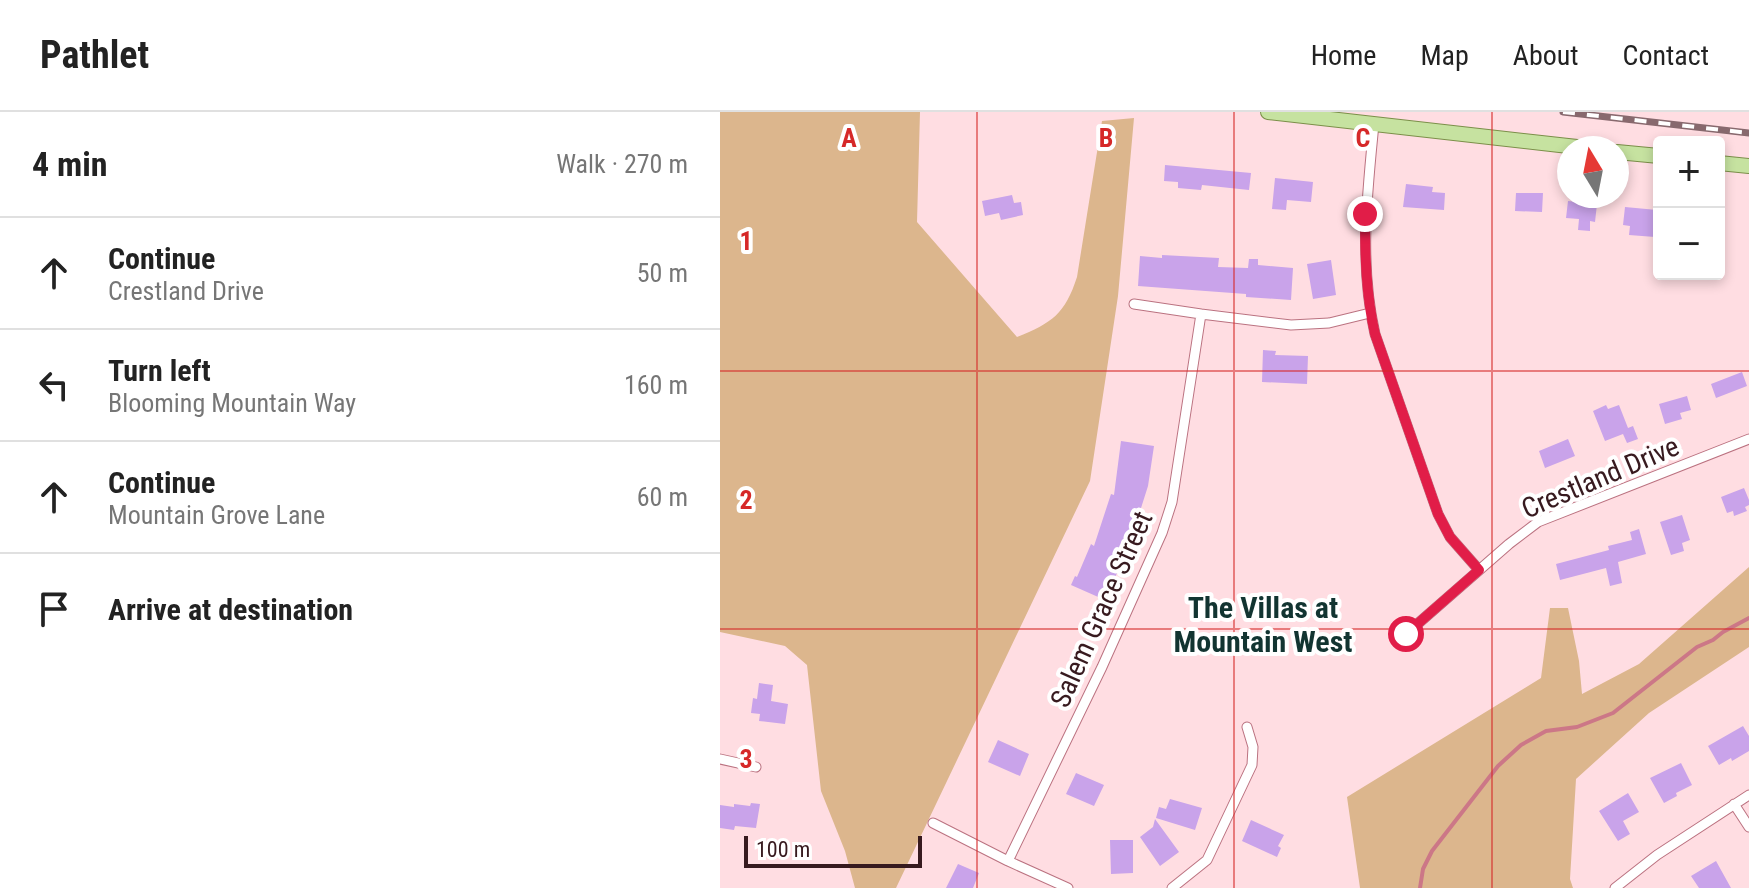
<!DOCTYPE html>
<meta charset="utf-8">
<style>
body{margin:0;font-family:"Roboto Condensed",sans-serif;background:#f6f6f6;color:#222}
.controls{position:absolute;right:24px;top:24px;display:grid;overflow:hidden;border-radius:8px;box-shadow:0 4px 12px #0003}
.controls button{width:72px;height:72px;display:grid;place-items:center;padding:0;border:0;border-bottom:2px solid #e0e0e0;background:#fff;color:#222;font:40px sans-serif}
.compass{position:absolute;left:837px;top:24px;width:72px;height:72px;border-radius:50%;background:#fff;box-shadow:0 4px 12px #0003;rotate:350deg}
.scale{position:absolute;left:24px;bottom:20px;width:178px;box-sizing:border-box;padding-left:8px;border:4px solid #371a1f;border-top:0;font-size:22px;line-height:28px;white-space:nowrap;color:#371a1f;-webkit-text-stroke:6px #fff;paint-order:stroke}
.stop{position:absolute;width:24px;height:24px;margin:-18px;border:6px solid #e11d48;border-radius:50%;background:#fff}
.stop.end{background:#e11d48;border-color:#fff;box-shadow:0 2px 8px #0008}
.list{margin:0;padding:0;list-style:none}
h2{display:flex;justify-content:space-between;align-items:center;height:104px;margin:0;padding:0 32px;font-size:34px}
h2 small{font-size:26px;font-weight:400;color:#767676}
.list li{display:grid;grid-template-columns:52px 1fr auto;gap:24px;align-items:center;box-sizing:border-box;height:112px;padding:0 32px;border-top:2px solid #e0e0e0}
.list b{display:block;font-size:30px;white-space:nowrap}
.list p{margin:0;font-size:26px;white-space:nowrap;color:#767676}
.list em{font-size:26px;font-style:normal;color:#767676}
.icon{flex:none;width:44px;height:44px;fill:none;stroke:currentColor;stroke-width:2;stroke-linecap:round;stroke-linejoin:round}
.map{position:relative;flex:none;width:1029px;height:776px;overflow:hidden}
header{display:flex;align-items:center;gap:48px;box-sizing:border-box;height:112px;padding:0 40px;background:#fff;border-bottom:2px solid #e0e0e0}
header strong{font-size:38px}
nav{display:flex;gap:44px;margin-inline-start:auto;font-size:28px}
main{display:flex}
aside{flex:1;background:#fff}
.map>svg:first-child{display:block}
.green{fill:#dcb68d}
.lines{fill:none;stroke-linecap:round;stroke-linejoin:round}
.stream{stroke:#cc7787;stroke-width:4}
.building{fill:#c9a3ea}
.minor-casing{stroke:#bb7280;stroke-width:11}
.primary-casing{stroke:#7b8f49;stroke-width:16}
.minor{stroke:#fff;stroke-width:9}
.primary{stroke:#c6e2a0;stroke-width:14}
.rail-casing{stroke:#88696e;stroke-width:7}
.rail{stroke:#fff;stroke-width:4;stroke-dasharray:12;stroke-linecap:butt}
.route{stroke:#e11d48;stroke-width:10}
.grid{fill:none;stroke:#d62828;stroke-width:2;stroke-opacity:0.55}
.labels{text-anchor:middle;stroke-width:8;stroke-linejoin:round;paint-order:stroke}
.street-label{font-size:28px;fill:#371a1f;stroke:#fff}
.neighbourhood-label{font-size:30px;font-weight:bold;fill:#123431;stroke:#fff}
.grid-label{font-size:26px;text-anchor:middle;font-weight:bold;fill:#d62828;stroke:#fff;stroke-width:8;stroke-linejoin:round;paint-order:stroke}
</style>
<header>
<strong>Pathlet</strong>
<nav><a>Home</a><a>Map</a><a>About</a><a>Contact</a></nav>
</header>
<main>
<aside>
<h2>4 min<small>Walk · 270 m</small></h2>
<ul class="list">
<li><svg class="icon" aria-label="ahead" viewBox="0 0 24 24"><path d="M12 20V5M6 11l6-6 6 6"/></svg><div><b>Continue</b><p>Crestland Drive</p></div><em>50 m</em></li>
<li><svg class="icon" aria-label="left" viewBox="0 0 24 24"><path d="M17 20v-9H6M10 6l-5 5 5 5"/></svg><div><b>Turn left</b><p>Blooming Mountain Way</p></div><em>160 m</em></li>
<li><svg class="icon" aria-label="ahead" viewBox="0 0 24 24"><path d="M12 20V5M6 11l6-6 6 6"/></svg><div><b>Continue</b><p>Mountain Grove Lane</p></div><em>60 m</em></li>
<li><svg class="icon" aria-label="arrive" viewBox="0 0 24 24"><path d="M6 21V4h12l-3 4 3 4H6"/></svg><div><b>Arrive at destination</b></div></li>
</ul>
</aside>
<div class="map">
<svg width="1029" height="776" viewBox="0 0 1029 776">
<rect width="100%" height="100%" fill="#ffdde2"/>
<!-- green -->
<path class="green" d="M0 0H200L197 110 297 225C332 211 345 202 357 165L382 9 414 6 398 184 370 369 176 776H135L125 739 101 679 87 553 65 534 0 520Z
M1029 455V535L929 601 856 667 850 767 853 776H640L627 685 821 566 830 496H848L859 549 862 582 919 552Z"/>
<g class="lines">
<!-- stream -->
<path class="stream" d="M700 776 703 757 712 739 778 654 801 633 826 619 857 615 893 601 977 535 993 528 1003 520 1029 506"/>
</g>
<!-- building -->
<path class="building" d="M445 53 531 61 529 78 482 73 481 78 458 76V70L444 69Z
M555 66 593 70 591 90 567 88 566 98 552 97Z
M686 72 713 75 712 80 725 81 724 98 683 95Z
M796 81H823L822 100 795 99Z
M292 83 294 91 301 90 303 103 281 108 279 101 265 104 262 89Z
M848 89 877 92 875 110 870 109V119L858 118 859 107 846 106Z
M905 95 937 98 935 125 909 123 910 114 903 113Z
M442 143 499 146 498 155 528 156 529 147H538V153L573 156 571 188 526 185V182L418 174 420 144 442 146Z
M611 148 616 183 593 187 587 152Z
M543 238 556 239 555 243 588 244 587 272 542 270Z
M1022 260 1027 274 996 286 991 272Z
M967 284 971 298 960 301 962 307 945 312 939 292Z
M886 293 888 297 899 293 908 316 913 314 918 327 907 331 903 322 885 329 873 299Z
M848 327 855 344 825 356 819 339Z
M401 329 434 334 428 374 409 434 385 488 351 473 355 464 357 465 371 432 374 434 391 382 394 383Z
M1024 376 1029 388V393L1025 395 1027 399 1014 404 1013 399 1007 401 1001 385Z
M962 403 970 428 962 431 964 439 951 443 940 410Z
M919 417 926 442 898 450 902 471 890 474 886 456 840 468 836 452 889 438 888 434 912 428 910 420Z
M39 571 53 573 51 589 68 592 65 612 39 609 40 602 31 601 33 586 37 587Z
M1023 614 1029 624V639L1012 649 1011 646 999 653 988 634Z
M278 628 309 642 300 664 268 650Z
M961 651 972 673 956 681 957 684 944 691 930 666Z
M356 661 384 673 374 694 346 682Z
M908 681 919 700 903 709 910 722 898 729 879 699Z
M450 687 482 696 475 718 436 706 439 695 446 697Z
M31 691 40 692 36 716 15 714 14 718 0 716V693L14 695V692L30 694Z
M435 707 459 740 440 754 420 725 433 715Z
M531 708 564 723 558 734 561 736 557 745 522 729Z
M390 728H413V761L391 762Z
M996 749 1011 776H979L971 764Z
M238 752 259 761 253 776H226Z"/>
<g class="lines">
<defs>
<path id="minor" d="M654 12C647 83 639 152 655 222L718 402 730 425 759 458
M414 192 481 202 571 213 609 211 650 201
M686 522 789 432 818 410 1029 327
M0 647 36 655
M1014 692 1029 715
M213 711 288 749 348 776
M288 749 382 555 442 421 452 390 481 202
M452 776 487 748 532 653 533 635 527 615
M895 776 937 743 1029 683"/>
<path id="primary" d="M548 0 866 36
M897 40 939 44
M999 51 1029 54"/>
</defs>
<!-- minor casing -->
<use href="#minor" class="minor-casing"/>
<!-- primary casing -->
<use href="#primary" class="primary-casing"/>
<!-- minor -->
<use href="#minor" class="minor"/>
<!-- primary -->
<use href="#primary" class="primary"/>
<defs>
<path id="rail" d="M843 0 1029 21"/>
</defs>
<!-- rail casing -->
<use href="#rail" class="rail-casing"/>
<!-- rail -->
<use href="#rail" class="rail"/>
</g>
<g class="lines">
<!-- route -->
<path class="route" d="M645 102C645 143 646 183 655 222L718 402 730 425 759 458 686 522"/>
</g>
<!-- grid -->
<path class="grid" d="M257 0V776M514 0V776M772 0V776M0 259H1029M0 517H1029"/>
<g class="labels">
<!-- street labels -->
<g class="street-label">
<text transform="translate(880 365) rotate(-23)" y="10">Crestland Drive</text>
<text transform="translate(381 497) rotate(-66)" y="10">Salem Grace Street</text>
</g>
<!-- neighbourhood labels -->
<g class="neighbourhood-label">
<text x="543" y="506">The Villas at<tspan x="543" dy="34">Mountain West</tspan></text>
</g>
</g>
<g class="grid-label">
<text x="129" y="35">A</text>
<text x="386" y="35">B</text>
<text x="643" y="35">C</text>
<text x="26" y="138">1</text>
<text x="26" y="397">2</text>
<text x="26" y="656">3</text>
</g>
</svg>
<div class="controls">
<button>+</button>
<button>−</button>
</div>
<svg class="compass" viewBox="-18 -18 36 36"><path d="M0-13l5 13h-10z" fill="#e53935"/><path d="M0 13l5-13h-10z" fill="#767676"/></svg>
<div class="scale">100 m</div>
<div class="stop" style="left:686px;top:522px"></div>
<div class="stop end" style="left:645px;top:102px"></div>
</div>
</main>
